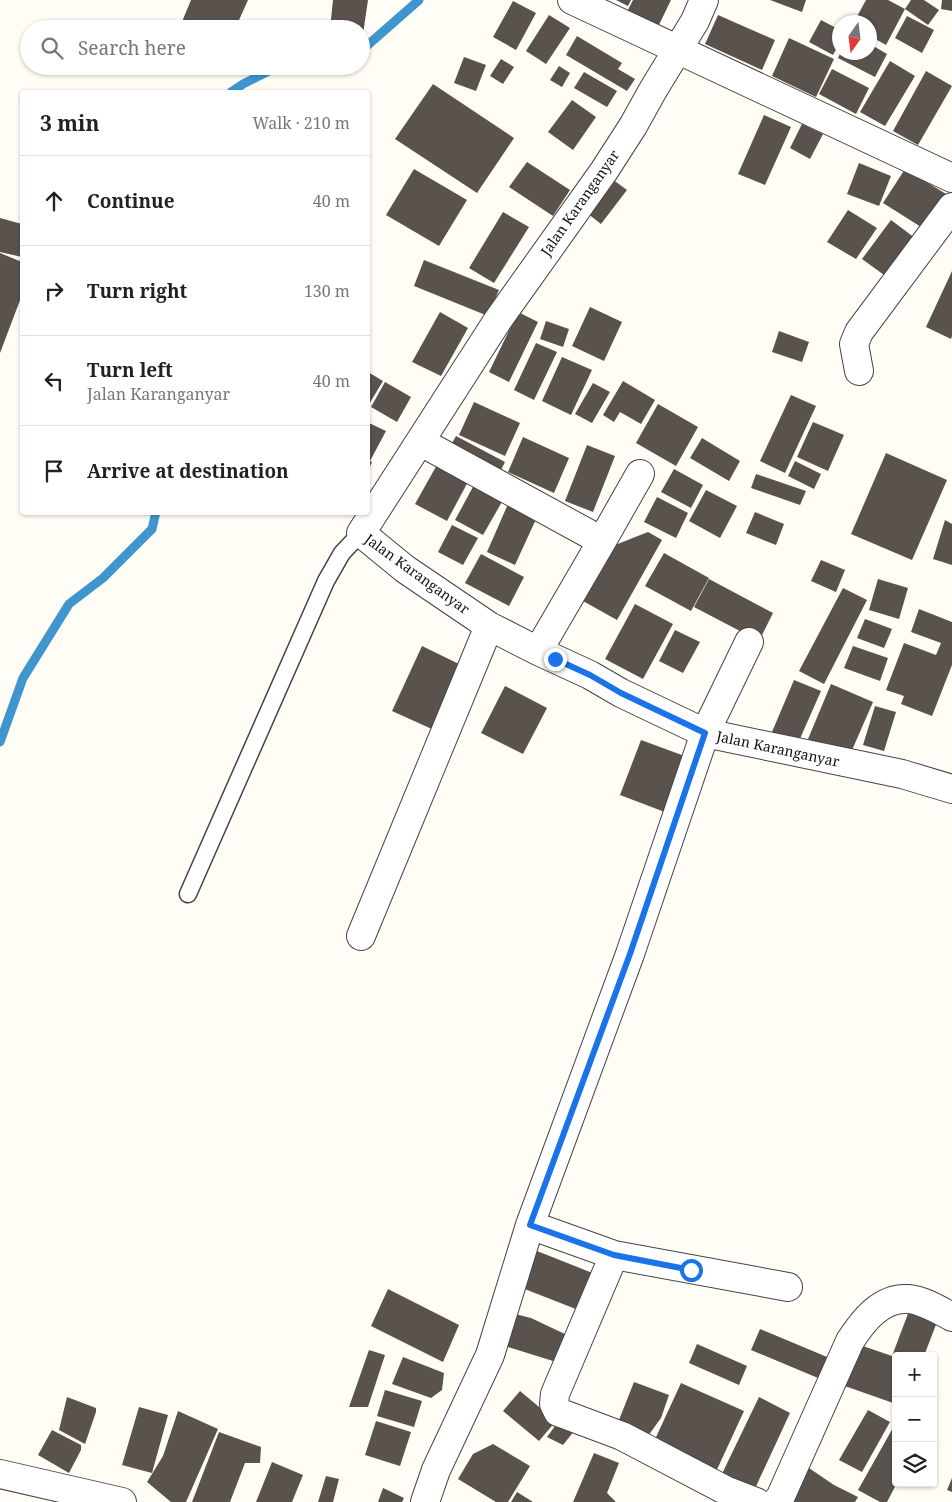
<!DOCTYPE html>
<meta charset="utf-8">
<style>
body{margin:0;font-family:"Noto Serif",serif;background:#f2f2f2;color:#222}
.controls{position:absolute;right:15px;bottom:15px;display:grid;overflow:hidden;border-radius:5px;box-shadow:0 1px 4px #0004}
.controls button{width:45px;height:45px;display:grid;place-items:center;padding:0;border:0;border-bottom:1px solid #e0e0e0;background:#fff;color:#222;font:25px sans-serif}
.compass{position:absolute;left:832px;top:15px;width:45px;height:45px;border-radius:50%;background:#fff;box-shadow:0 1px 4px #0004;rotate:194deg}
.stop{position:absolute;width:15px;height:15px;margin:-11px;border:4px solid #1a73e8;border-radius:50%;background:#fff}
.stop.end{background:#1a73e8;border-color:#fff;box-shadow:0 1px 5px #0008}
.list{margin:0;padding:0;list-style:none}
h2{display:flex;justify-content:space-between;align-items:center;height:65px;margin:0;padding:0 20px;font-size:21px}
h2 small{font-size:16px;font-weight:400;color:#767676}
.list li{display:grid;grid-template-columns:32px 1fr auto;gap:15px;align-items:center;box-sizing:border-box;height:90px;padding:0 20px;border-top:1px solid #e0e0e0}
.list b{display:block;font-size:19px;white-space:nowrap}
.list p{margin:0;font-size:16px;white-space:nowrap;color:#767676}
.list em{font-size:16px;font-style:normal;color:#767676}
.icon{flex:none;width:28px;height:28px;fill:none;stroke:currentColor;stroke-width:2;stroke-linecap:round;stroke-linejoin:round}
.map{position:relative;flex:none;width:952px;height:1502px;overflow:hidden}
.search{position:absolute;background:#fff;box-shadow:0 1px 4px #0004;left:20px;top:20px;width:350px;height:55px;display:flex;align-items:center;gap:12px;box-sizing:border-box;padding:0 18px;border-radius:28px;color:#767676;font-size:19px}
.panel{position:absolute;background:#fff;box-shadow:0 1px 4px #0004;left:20px;top:90px;width:350px;height:425px;border-radius:5px}
.map>svg:first-child{display:block}
.lines{fill:none;stroke-linecap:round;stroke-linejoin:round}
.stream{stroke:#3f96cf;stroke-width:9}
.building{fill:#5a524d}
.service-casing{stroke:#444;stroke-width:19}
.minor-casing{stroke:#444;stroke-width:30}
.service{stroke:#fff;stroke-width:16}
.minor{stroke:#fff;stroke-width:28}
.route{stroke:#1a73e8;stroke-width:6}
.labels{text-anchor:middle;stroke-width:5;stroke-linejoin:round;paint-order:stroke}
.street-label{font-size:14px;fill:#111;stroke:#fff}
</style>
<div class="map">
<svg width="952" height="1502" viewBox="0 0 952 1502">
<rect width="100%" height="100%" fill="#fffdf5"/>
<g class="lines">
<!-- stream -->
<path class="stream" d="M361 51 419 0
M231 92 243 84 279 66
M0 742 23 678 69 604 103 578 152 529 156 512"/>
</g>
<!-- building -->
<path class="building" d="M191 0H248L235 29H179Z
M333 0H368L362 41H361V29H330Z
M616 0H631L628 6Z
M633 0H671L657 29 626 14Z
M770 0H806L802 12Z
M866 0H888L905 9 886 45 870 36V22H854Z
M911 0H924L939 10 928 25 905 9Z
M942 0H952V11L941 9Z
M513 1 536 13 516 50 493 37Z
M549 15 570 28 546 64 526 51Z
M718 15 775 40 762 70 705 44Z
M907 16 934 30 922 53 895 38Z
M821 20 840 30V42L833 55 809 42Z
M577 36 622 63 618 69 635 79 627 91 566 55Z
M789 38 834 59 816 97 772 76Z
M870 44 887 54 875 77 838 58 841 52H870Z
M464 57 486 65 476 91 454 83Z
M501 59 514 67 503 84 490 76Z
M890 61 915 76 885 126 860 112Z
M559 66 570 73 562 87 550 80Z
M832 69 869 88 856 114 819 94Z
M926 71 952 86 918 145 893 131Z
M584 72 617 91 607 107 574 88Z
M433 84 514 138 477 193 395 139Z
M572 100 596 117 573 150 548 132Z
M764 115 791 127 765 185 738 174Z
M802 124 823 134 810 159 790 148Z
M527 162 570 190 553 216 509 187Z
M859 163 891 176 879 206 847 194Z
M414 169 467 200 439 246 386 215Z
M905 169 951 197 929 232 883 203Z
M612 179 627 190 601 224 587 213Z
M848 210 877 228 856 259 827 242Z
M503 212 529 227 494 283 469 268Z
M0 218 22 224V257L0 252Z
M891 220 919 241 891 280 862 259Z
M0 253 22 262V295L0 353Z
M424 260 499 290 488 316 414 286Z
M952 271V336L951 339 926 327Z
M590 307 622 322 604 361 572 346Z
M440 312 468 328 441 376 412 362Z
M518 312 538 322 509 382 489 372Z
M546 321 569 329 563 347 540 339Z
M779 331 809 342 802 362 772 352Z
M536 343 557 352 534 400 514 390Z
M562 357 592 370 571 415 542 401Z
M368 372 383 381 368 406Z
M623 381 655 400 641 424 620 412 614 422 603 415Z
M385 382 411 397 397 422 371 407Z
M593 383 610 392 592 423 575 414Z
M791 395 816 406 785 473 760 461Z
M474 402 520 423 505 456 459 435Z
M658 404 698 427 676 466 636 443Z
M813 422 844 435 828 471 797 457Z
M369 423 386 431 370 461 372 462 368 471V426Z
M456 436 505 462 496 480 446 454Z
M523 437 569 458 554 493 508 472Z
M702 438 740 461 729 481 690 458Z
M587 445 615 456 593 512 565 501Z
M886 453 947 480 912 560 851 534Z
M795 461 821 474 814 489 788 476Z
M438 463 469 480 447 521 415 504Z
M674 469 703 485 691 508 661 492Z
M756 474 806 491 800 505 751 488Z
M474 485 503 500 483 535 455 520Z
M706 490 737 506 720 538 689 521Z
M657 497 688 513 676 538 644 522Z
M508 504 537 517 515 565 487 552Z
M755 512 784 524 776 545 746 533Z
M945 520 952 524V565L933 559Z
M452 525 478 538 463 565 438 552Z
M648 532 662 540 617 620 583 601 615 545Z
M664 553 709 578 691 611 645 586Z
M481 554 524 577 509 606 465 583Z
M821 560 845 570 836 592 811 581Z
M709 579 773 613 759 641 694 607Z
M878 579 908 588 899 619 869 610Z
M843 588 867 600 824 684 799 671Z
M635 604 673 624 643 679 605 659Z
M919 609 952 622V665L932 716 901 704 904 696 886 690 904 643 936 655 941 643 911 632Z
M865 619 892 629 884 648 857 638Z
M675 630 700 642 683 673 659 661Z
M422 646 463 666 434 730 392 711Z
M853 646 888 658 880 681 844 668Z
M794 680 821 691 795 750 769 739Z
M831 684 873 702 849 757 808 739Z
M505 686 547 708 523 754 481 733Z
M875 706 896 712 884 751 863 745Z
M641 740 690 758 670 814 620 795Z
M532 1249 600 1276 586 1313 517 1286Z
M388 1289 459 1325 443 1362 371 1326Z
M909 1311 937 1322 924 1356H896V1404L839 1384 854 1343 892 1356Z
M515 1314 531 1318 569 1336 567 1343 553 1361 505 1346Z
M760 1329 827 1357 818 1378 751 1350Z
M697 1344 747 1366 739 1385 689 1363Z
M369 1350 385 1355 368 1407H349Z
M403 1357 444 1373 442 1390 431 1398 392 1384Z
M634 1382 669 1395 661 1418 648 1436 617 1425Z
M681 1383 744 1411 714 1476 651 1448Z
M385 1390 422 1401 414 1427 377 1416Z
M520 1391 556 1421 539 1441 503 1411Z
M67 1397 96 1408V1412L85 1444 59 1430Z
M759 1397 790 1413 752 1495 719 1480Z
M139 1407 168 1415 152 1473 122 1465Z
M868 1410 890 1422 862 1472 839 1460Z
M178 1411 218 1429 186 1502H171L147 1482 163 1456Z
M376 1421 411 1432 400 1466 365 1455Z
M558 1422 575 1430 563 1445 547 1437Z
M894 1426 896 1427V1483H897L887 1502H880L858 1490Z
M52 1430 81 1445V1450L69 1473 38 1455Z
M219 1432 261 1447 260 1463H245L230 1502H192Z
M493 1444 530 1466 508 1502H496L458 1479 473 1454Z
M594 1453 619 1463 607 1493 616 1502H573Z
M272 1462 303 1475 292 1502H256Z
M806 1466 834 1485 858 1497 855 1502H782Z
M326 1476 339 1479 333 1502H318Z
M952 1478V1492L947 1490Z
M383 1488 404 1498 402 1502H378Z
M517 1492 533 1502H511Z"/>
<g class="lines">
<defs>
<path id="service" d="M188 894 326 581 342 553 361 533"/>
<path id="minor" d="M572 0 952 178
M704 0 695 21 653 90 633 126 604 171 498 320 361 533 405 569 489 626 538 651 590 675 621 693 705 733 902 774 952 789
M859 371 854 344 859 332 952 207
M421 442 602 541
M538 651 602 541 640 474
M361 936 489 626
M530 1225 614 1255 788 1287
M614 1255 555 1394 554 1404 558 1412 622 1436 725 1490 756 1502
M0 1474 122 1502
M425 1502 436 1470 490 1355 530 1225 630 954 705 733 749 642
M776 1502 780 1498 850 1341C863 1321 881 1297 908 1299 923 1300 939 1310 952 1317"/>
</defs>
<!-- service casing -->
<use href="#service" class="service-casing"/>
<!-- minor casing -->
<use href="#minor" class="minor-casing"/>
<!-- service -->
<use href="#service" class="service"/>
<!-- minor -->
<use href="#minor" class="minor"/>
</g>
<g class="lines">
<!-- route -->
<path class="route" d="M555 659 590 675 621 693 705 733 630 954 530 1225 614 1255 691 1270"/>
</g>
<g class="labels">
<!-- street labels -->
<g class="street-label">
<text transform="translate(580 203) rotate(-55)" y="5">Jalan Karanganyar</text>
<text transform="translate(417 574) rotate(36)" y="5">Jalan Karanganyar</text>
<text transform="translate(778 749) rotate(12)" y="5">Jalan Karanganyar</text>
</g>
</g>
</svg>
<div class="controls">
<button>+</button>
<button>−</button>
<button><svg class="icon" aria-label="layers" viewBox="0 0 24 24"><path d="M12 4l9 5-9 5-9-5zM3 14l9 5 9-5"/></svg></button>
</div>
<svg class="compass" viewBox="-18 -18 36 36"><path d="M0-13l5 13h-10z" fill="#e53935"/><path d="M0 13l5-13h-10z" fill="#767676"/></svg>
<div class="stop" style="left:691px;top:1270px"></div>
<div class="stop end" style="left:555px;top:659px"></div>
<div class="search"><svg class="icon" aria-label="search" viewBox="0 0 24 24"><circle cx="10" cy="10" r="6"/><path d="M15 15l6 6"/></svg>Search here</div>
<section class="panel">
<h2>3 min<small>Walk · 210 m</small></h2>
<ul class="list">
<li><svg class="icon" aria-label="ahead" viewBox="0 0 24 24"><path d="M12 20V5M6 11l6-6 6 6"/></svg><div><b>Continue</b></div><em>40 m</em></li>
<li><svg class="icon" aria-label="right" viewBox="0 0 24 24"><path d="M7 20v-9h11M14 6l5 5-5 5"/></svg><div><b>Turn right</b></div><em>130 m</em></li>
<li><svg class="icon" aria-label="left" viewBox="0 0 24 24"><path d="M17 20v-9H6M10 6l-5 5 5 5"/></svg><div><b>Turn left</b><p>Jalan Karanganyar</p></div><em>40 m</em></li>
<li><svg class="icon" aria-label="arrive" viewBox="0 0 24 24"><path d="M6 21V4h12l-3 4 3 4H6"/></svg><div><b>Arrive at destination</b></div></li>
</ul>
</section>
</div>
